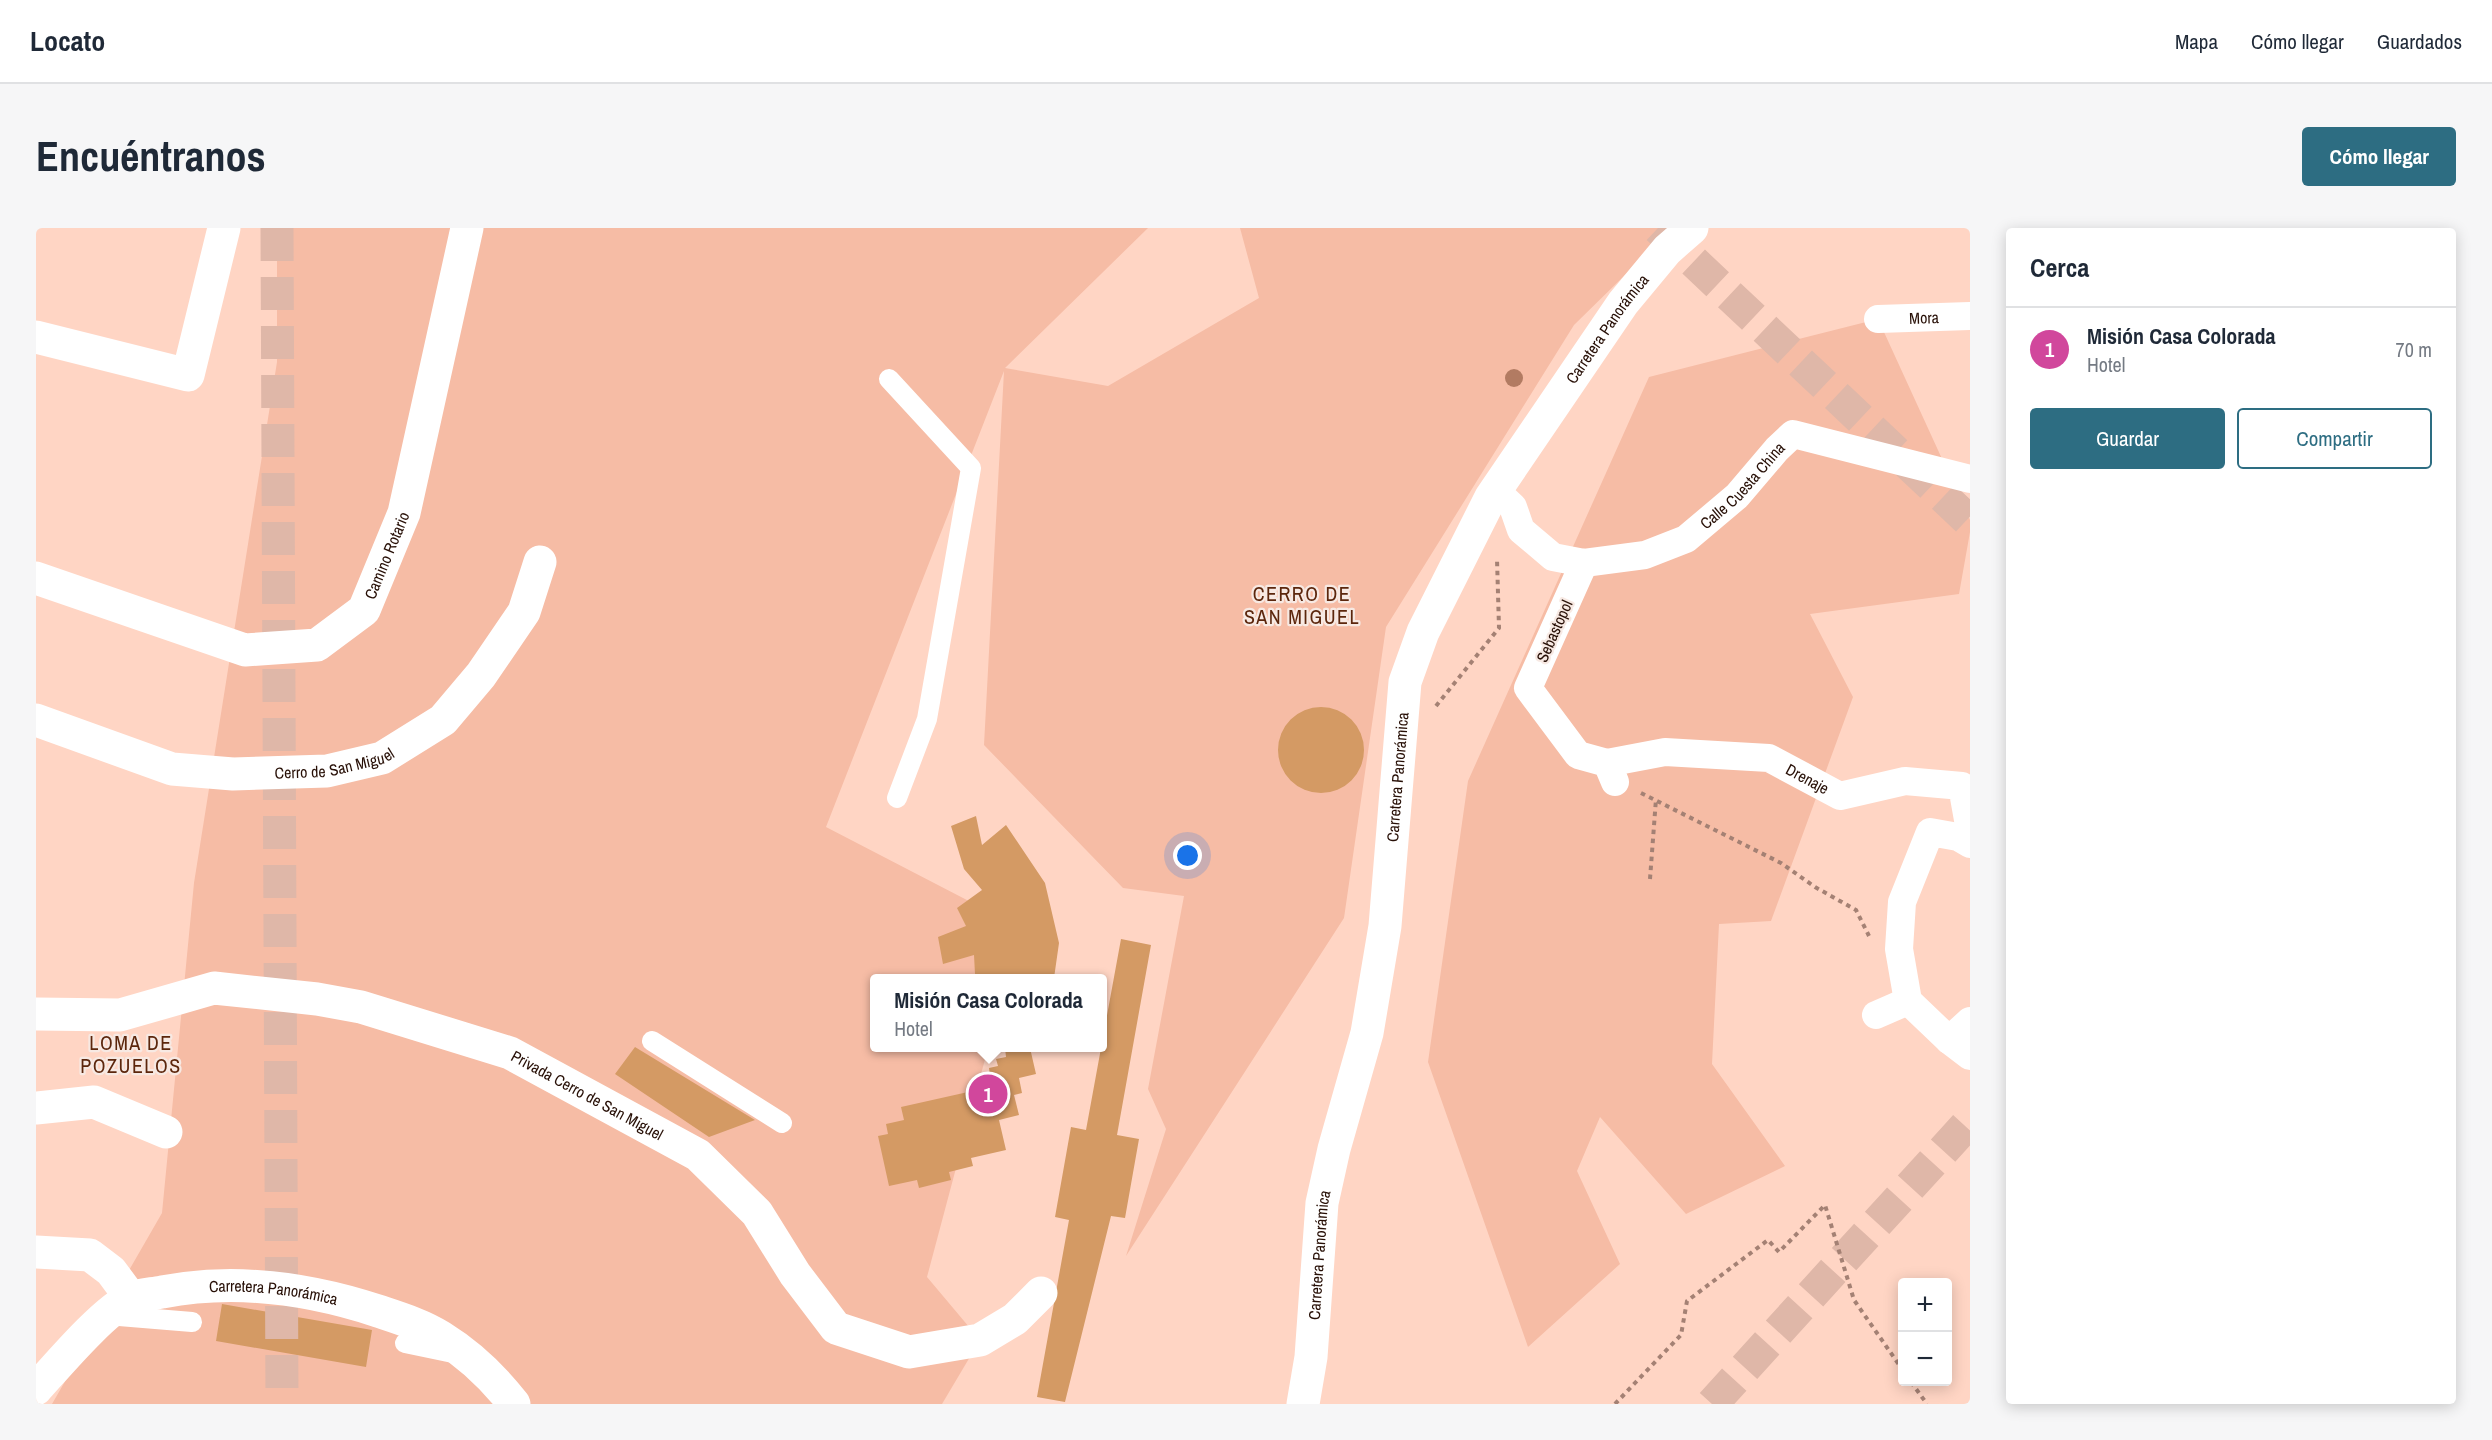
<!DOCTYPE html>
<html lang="es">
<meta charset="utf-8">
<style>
body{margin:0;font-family:"Archivo Narrow",sans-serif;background:#f6f6f7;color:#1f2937}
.controls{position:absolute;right:18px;bottom:18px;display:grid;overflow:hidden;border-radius:6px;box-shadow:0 3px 15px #0003}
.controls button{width:54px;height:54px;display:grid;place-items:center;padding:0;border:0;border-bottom:2px solid #e0e1e3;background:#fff;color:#1f2937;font:30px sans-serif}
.you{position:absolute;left:1152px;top:628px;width:21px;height:21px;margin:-15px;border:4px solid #fff;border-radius:50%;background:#1a73e8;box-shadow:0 0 0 9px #1a73e833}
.badge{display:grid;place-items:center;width:39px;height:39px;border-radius:50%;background:#2d6d82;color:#fff;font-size:20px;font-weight:700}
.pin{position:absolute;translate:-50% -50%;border:3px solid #fff;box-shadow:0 2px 6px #0006}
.popup{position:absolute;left:834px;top:746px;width:237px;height:78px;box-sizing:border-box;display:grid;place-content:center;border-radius:6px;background:#fff;filter:drop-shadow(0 2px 4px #0005);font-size:20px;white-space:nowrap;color:#747a83}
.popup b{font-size:22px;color:#1f2937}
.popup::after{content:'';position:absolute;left:50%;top:100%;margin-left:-12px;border:12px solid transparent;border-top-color:#fff}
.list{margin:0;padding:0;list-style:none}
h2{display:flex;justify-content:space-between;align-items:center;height:78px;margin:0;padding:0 24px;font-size:26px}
h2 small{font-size:20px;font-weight:400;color:#747a83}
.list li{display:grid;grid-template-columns:39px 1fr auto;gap:18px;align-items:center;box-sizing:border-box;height:84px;padding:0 24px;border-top:2px solid #e0e1e3}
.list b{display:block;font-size:22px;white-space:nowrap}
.list p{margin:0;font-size:20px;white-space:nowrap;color:#747a83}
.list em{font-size:20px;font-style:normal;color:#747a83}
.actions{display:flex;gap:12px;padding:18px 24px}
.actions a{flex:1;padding:14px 0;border:2px solid #2d6d82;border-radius:6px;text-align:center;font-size:21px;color:#2d6d82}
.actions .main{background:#2d6d82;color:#fff}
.map{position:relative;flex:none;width:1934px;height:1176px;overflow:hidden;border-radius:6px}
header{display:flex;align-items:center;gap:36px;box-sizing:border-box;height:84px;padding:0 30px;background:#fff;border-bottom:2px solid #e0e1e3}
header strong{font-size:28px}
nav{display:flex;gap:33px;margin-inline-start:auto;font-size:21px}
.intro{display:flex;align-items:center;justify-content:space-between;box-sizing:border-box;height:144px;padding:0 36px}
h1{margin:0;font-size:42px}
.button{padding:15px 27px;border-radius:6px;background:#2d6d82;color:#fff;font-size:21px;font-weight:700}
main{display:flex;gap:36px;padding:0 36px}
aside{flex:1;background:#fff;border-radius:6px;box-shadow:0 3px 15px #0003}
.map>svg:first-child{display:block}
.green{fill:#f6bca5}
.building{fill:#d49a64}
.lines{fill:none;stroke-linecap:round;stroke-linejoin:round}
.minor-tunnel{stroke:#dfb7a8;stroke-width:33;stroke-dasharray:33 16;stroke-linecap:butt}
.path{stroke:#a48174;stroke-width:4;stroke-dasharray:4.5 4.5;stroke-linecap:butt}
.service{stroke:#fff;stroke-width:20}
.pedestrian{stroke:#fff;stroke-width:28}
.minor{stroke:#fff;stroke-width:33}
.tertiary{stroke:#fff;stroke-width:33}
.tree{fill:#b27b62}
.labels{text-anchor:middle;stroke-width:4.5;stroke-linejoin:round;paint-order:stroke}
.street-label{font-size:16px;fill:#270f06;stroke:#f7e9e3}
.quarter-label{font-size:20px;letter-spacing:1.5px;fill:#5c260c;stroke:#f7e9e3}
</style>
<header>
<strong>Locato</strong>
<nav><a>Mapa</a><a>Cómo llegar</a><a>Guardados</a></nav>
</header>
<div class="intro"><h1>Encuéntranos</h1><a class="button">Cómo llegar</a></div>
<main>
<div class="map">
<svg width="1934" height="1176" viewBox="0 0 1934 1176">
<rect width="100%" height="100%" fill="#ffd5c4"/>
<!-- green -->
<path class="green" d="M241 0H1112L969 140 1072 158 1223 70 1204 0H1637L1538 97 1350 399 1308 690 1090 1028 1130 901 1112 861 1148 668 1087 660 948 517 968 143 790 599 983 699 970 750H838V820H952L891 1049 944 1112 906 1176H16L126 985 158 655 241 134Z
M1842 91 1934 292V304L1923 366 1774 386 1817 469 1735 693 1683 696 1676 836 1749 938 1650 986 1564 889 1541 943 1584 1036 1492 1119 1392 834 1432 553 1613 149Z"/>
<!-- building -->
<path class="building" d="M1242 522a43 43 0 1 1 86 0a43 43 0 1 1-86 0Z
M940 588 946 617 970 597 1009 655 1023 715 1018 750H964L939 746 938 727 907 736 902 709 930 698 921 680 946 662 928 641 915 598Z
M1085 711 1115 717 1081 907 1103 911 1089 990 1075 988 1029 1174 1001 1169 1033 992 1019 989 1035 899 1050 902Z
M599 819 719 892 673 909 579 846Z
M969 820H994L1000 846 983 850 986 865 978 867 983 887 963 892 970 922 935 930 937 938 913 944 915 952 883 960 881 952 853 958 842 908 852 906 850 896 868 892 865 879 941 862 939 851 954 848 953 840 962 838 960 831 970 829Z
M186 1076 336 1102 330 1139 180 1113Z"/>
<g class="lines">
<!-- minor-tunnel -->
<path class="minor-tunnel" d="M241 0 246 1176
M1622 0 1934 294
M1676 1176 1934 893"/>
<!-- path -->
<path class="path" d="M1400 478 1463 400 1461 331
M1605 565 1745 635 1779 659 1820 682 1833 708
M1614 651 1620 571
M1875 1154 1891 1176
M1579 1176 1645 1107 1651 1073 1732 1012 1743 1024 1789 977 1818 1072 1866 1141"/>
<!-- service -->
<path class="service" d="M853 151 935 240 891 491 861 570
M616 813 746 895
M71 1087 156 1094
M369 1115 417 1125"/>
<!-- pedestrian -->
<g class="pedestrian">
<path id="s1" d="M1842 91 1934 88"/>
<path id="s2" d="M1459 262 1477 279 1485 302 1517 329 1548 335 1609 327 1650 311 1701 268 1741 221 1757 206 1934 251"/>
<path d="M1548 335 1492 460 1542 527 1571 535 1579 554"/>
<path id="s3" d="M1571 535 1629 524 1733 530 1804 568 1869 553 1926 558 1934 603"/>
<path d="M1934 616 1922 609 1894 604 1866 674 1863 721 1872 773 1913 812 1934 828"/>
<path d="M1840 787 1872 773"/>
<path d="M1913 812 1934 793"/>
</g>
<!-- minor -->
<g class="minor">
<path d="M0 109 152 147 188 0"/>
<path id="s4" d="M0 350 209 422 281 417 328 382 368 285 431 0"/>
<path id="s5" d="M0 492 136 541 197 546 291 543 346 530 407 492 445 447 488 384 504 334"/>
<path id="s6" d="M0 786 84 787 178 760 281 771 325 779 474 825 662 927 721 985 759 1046 800 1100 873 1124 944 1112 979 1091 1005 1065"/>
<path d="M0 880 58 874 130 904"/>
<path d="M0 1024 54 1027 75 1043 95 1070"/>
</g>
<!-- tertiary -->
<g class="tertiary">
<path id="s7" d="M0 1161C21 1138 68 1082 95 1070 104 1066 117 1066 126 1064 199 1050 272 1060 342 1083 363 1090 386 1097 405 1109 434 1127 457 1149 478 1176"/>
<path id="s8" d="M1267 1176 1275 1129 1286 975 1298 921 1331 805 1349 698 1369 454 1387 404 1455 269 1587 75 1631 22 1656 0"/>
</g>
</g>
<!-- trees -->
<circle class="tree" cx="1478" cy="150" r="9"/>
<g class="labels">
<!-- street labels -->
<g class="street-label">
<text dy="6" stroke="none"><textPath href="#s1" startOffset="46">Mora</textPath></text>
<text dy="6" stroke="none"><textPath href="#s8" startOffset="1140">Carretera Panorámica</textPath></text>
<text dy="6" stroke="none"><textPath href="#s2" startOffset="306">Calle Cuesta China</textPath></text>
<text dy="6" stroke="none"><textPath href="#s4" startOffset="411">Camino Rotario</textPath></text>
<text transform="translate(1518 403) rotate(-66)" y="6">Sebastopol</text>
<text dy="6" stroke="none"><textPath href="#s5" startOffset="308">Cerro de San Miguel</textPath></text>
<text dy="6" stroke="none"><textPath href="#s8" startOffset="636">Carretera Panorámica</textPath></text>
<text dy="6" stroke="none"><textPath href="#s3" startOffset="207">Drenaje</textPath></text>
<text dy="6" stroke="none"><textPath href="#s6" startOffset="574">Privada Cerro de San Miguel</textPath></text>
<text dy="6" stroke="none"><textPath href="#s8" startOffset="150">Carretera Panorámica</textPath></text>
<text dy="6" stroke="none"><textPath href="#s7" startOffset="276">Carretera Panorámica</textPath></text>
</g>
<!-- quarter labels -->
<g class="quarter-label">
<text x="1266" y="373">CERRO DE<tspan x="1266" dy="23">SAN MIGUEL</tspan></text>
<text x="95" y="822">LOMA DE<tspan x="95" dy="23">POZUELOS</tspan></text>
</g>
</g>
</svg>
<div class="controls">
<button>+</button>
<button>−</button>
</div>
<div class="you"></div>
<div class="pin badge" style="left:952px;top:866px;background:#d1479c">1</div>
<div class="popup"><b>Misión Casa Colorada</b>Hotel</div>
</div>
<aside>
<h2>Cerca<small></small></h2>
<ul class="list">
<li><span class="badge" style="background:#d1479c">1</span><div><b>Misión Casa Colorada</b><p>Hotel</p></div><em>70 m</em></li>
</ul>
<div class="actions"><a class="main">Guardar</a><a>Compartir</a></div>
</aside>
</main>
